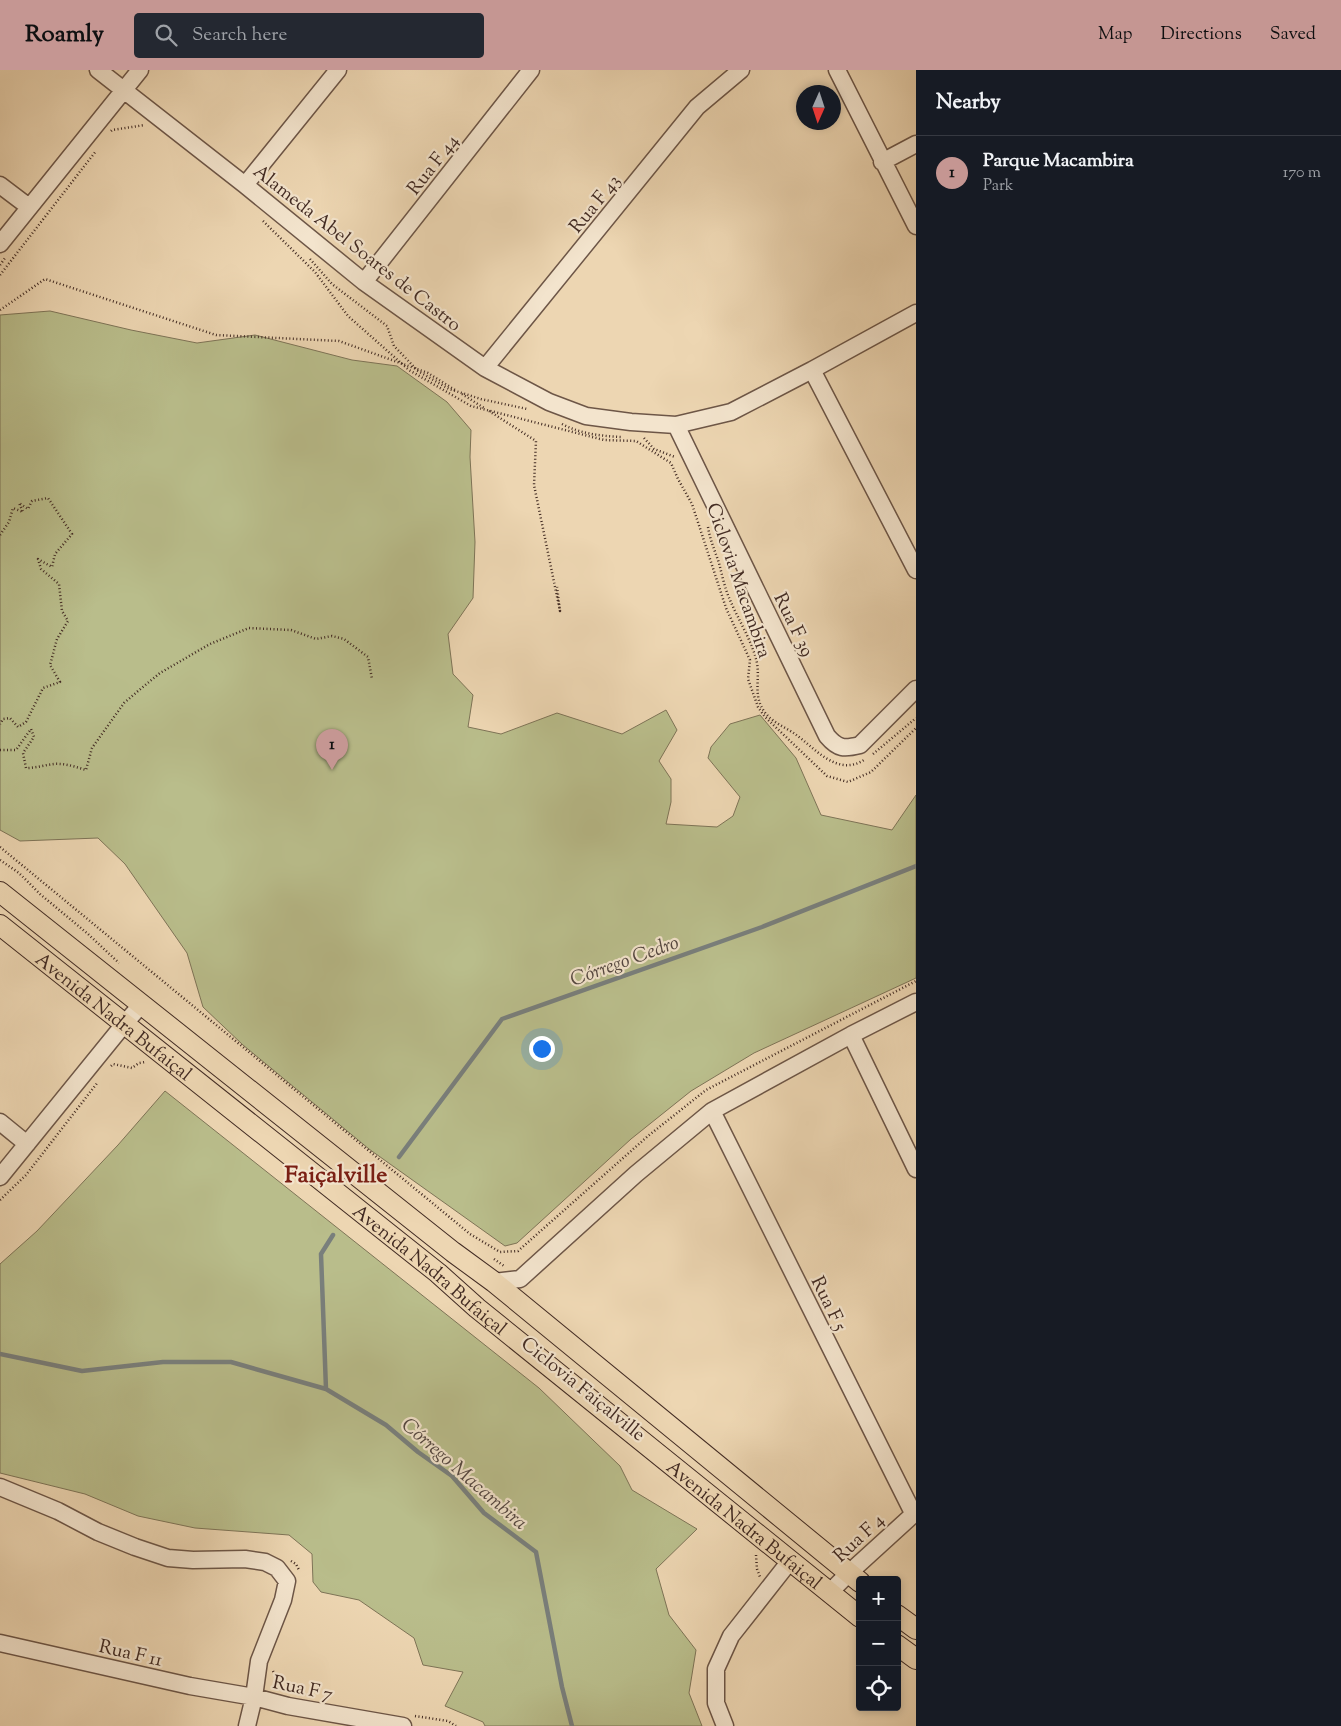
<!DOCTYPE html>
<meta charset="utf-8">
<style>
body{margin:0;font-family:"Sorts Mill Goudy",serif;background:#242831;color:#f1f3f6}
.controls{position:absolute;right:15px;bottom:15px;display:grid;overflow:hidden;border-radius:5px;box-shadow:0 2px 8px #0003}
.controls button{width:45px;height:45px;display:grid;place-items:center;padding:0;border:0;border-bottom:1px solid #363941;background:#171b24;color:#f1f3f6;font:25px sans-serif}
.compass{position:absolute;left:796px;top:15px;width:45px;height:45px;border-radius:50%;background:#171b24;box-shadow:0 2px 8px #0003;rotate:183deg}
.you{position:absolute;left:541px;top:978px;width:18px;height:18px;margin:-12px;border:4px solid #fff;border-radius:50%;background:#1a73e8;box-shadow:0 0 0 8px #1a73e833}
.badge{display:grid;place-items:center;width:32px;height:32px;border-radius:50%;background:#c59692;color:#111;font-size:16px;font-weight:700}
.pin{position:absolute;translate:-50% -41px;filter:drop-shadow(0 1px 2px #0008)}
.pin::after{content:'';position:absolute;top:26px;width:18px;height:15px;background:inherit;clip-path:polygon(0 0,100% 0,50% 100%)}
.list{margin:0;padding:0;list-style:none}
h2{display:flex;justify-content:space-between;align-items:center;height:65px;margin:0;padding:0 20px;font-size:21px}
h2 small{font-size:16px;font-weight:400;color:#9ea1a6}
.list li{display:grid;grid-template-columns:32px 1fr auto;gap:15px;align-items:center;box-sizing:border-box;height:75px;padding:0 20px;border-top:1px solid #363941}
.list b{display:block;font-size:19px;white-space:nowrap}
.list p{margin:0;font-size:16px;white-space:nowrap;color:#9ea1a6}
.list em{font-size:16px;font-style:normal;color:#9ea1a6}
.icon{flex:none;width:28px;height:28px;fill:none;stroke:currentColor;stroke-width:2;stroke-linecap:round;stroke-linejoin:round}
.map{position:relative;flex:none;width:916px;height:1656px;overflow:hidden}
header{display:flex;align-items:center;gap:30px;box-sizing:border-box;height:70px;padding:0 25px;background:#c59692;color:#111}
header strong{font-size:24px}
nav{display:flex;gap:28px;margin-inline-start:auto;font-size:18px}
.search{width:350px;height:45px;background:#242831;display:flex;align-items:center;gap:12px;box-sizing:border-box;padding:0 18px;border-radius:5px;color:#9ea1a6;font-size:19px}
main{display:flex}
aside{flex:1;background:#171b24}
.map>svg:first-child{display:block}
.green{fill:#b9bd8b;stroke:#7e7457}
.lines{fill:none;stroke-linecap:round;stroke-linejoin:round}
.stream{stroke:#797f7c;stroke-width:4.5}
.minor-casing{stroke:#6d5647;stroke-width:19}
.major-casing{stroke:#422b23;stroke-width:22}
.path{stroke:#422b23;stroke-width:2.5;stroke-dasharray:1 2.5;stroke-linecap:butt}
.minor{stroke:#f3e4cd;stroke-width:16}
.major{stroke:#edd6b2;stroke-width:20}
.labels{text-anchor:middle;stroke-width:4.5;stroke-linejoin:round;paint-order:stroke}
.street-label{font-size:19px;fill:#422b23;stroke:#f3e4cd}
.water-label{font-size:20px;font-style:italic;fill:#544741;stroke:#f3e4cd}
.district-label{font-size:24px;font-weight:bold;fill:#7a1f14;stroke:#f3e4cd}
</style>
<header>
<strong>Roamly</strong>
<div class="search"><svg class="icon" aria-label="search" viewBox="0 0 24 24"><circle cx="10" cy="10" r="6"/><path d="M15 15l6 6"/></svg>Search here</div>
<nav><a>Map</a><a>Directions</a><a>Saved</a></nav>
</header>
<main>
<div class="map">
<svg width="916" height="1656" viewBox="0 0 916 1656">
<rect width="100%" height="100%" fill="#edd6b2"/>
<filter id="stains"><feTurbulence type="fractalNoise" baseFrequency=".004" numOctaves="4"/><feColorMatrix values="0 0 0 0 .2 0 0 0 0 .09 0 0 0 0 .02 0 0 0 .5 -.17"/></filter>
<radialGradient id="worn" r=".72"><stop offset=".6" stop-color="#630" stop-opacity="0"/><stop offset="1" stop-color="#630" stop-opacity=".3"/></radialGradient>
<!-- green -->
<path class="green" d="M50 241 131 260 197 273 255 265 352 290 397 296 447 332 471 360 470 387 475 472 473 528 448 564 453 604 473 625 468 657 501 664 557 643 622 664 666 640 677 660 659 691 671 709V732L666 754 717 757 733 746 740 727 708 688 711 677 730 654 760 645 796 688 821 745 892 760 916 725V908L754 983 691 1021 631 1069 517 1173 505 1176 369 1079 243 975 203 937 187 883 125 794 98 768 20 771 0 760V245Z
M165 1021 539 1318 620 1396 632 1420 697 1459 656 1499 669 1545 696 1580 689 1623 702 1656H485L483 1652 445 1636 463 1602 423 1595 414 1568 359 1530 321 1522 313 1512 312 1484 289 1465 195 1458 138 1446 85 1424 0 1403V1194L37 1161 118 1075Z"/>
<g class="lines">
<!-- stream -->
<path class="stream" d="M399 1087 502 949 762 857 916 796
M0 1284 82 1301 163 1292H231L326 1319 386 1355 418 1382 452 1406 484 1443 536 1482 562 1617 572 1656
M326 1319 321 1184 333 1165"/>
<defs>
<path id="minor" d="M98 0 245 115 364 212 485 298 549 332 586 346 631 352 676 355 731 342 812 300 916 243
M837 0 916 156
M882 92 916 74
M0 115 29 137
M245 115 338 0
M0 174 140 0
M364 212 531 0
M485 298 697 37 741 0
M812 300 916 500
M676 355 827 666C838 679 844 679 860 675L916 619
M851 965 916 1099
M712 1041 913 1443
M0 1052 27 1074
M0 1107 125 953 142 934
M494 1212 520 1209 636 1104 712 1041 851 965 916 932
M0 1417 58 1441 98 1462 135 1477 168 1488 193 1490 245 1489 265 1492 277 1498 287 1511 283 1530 259 1591 254 1627 247 1656
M829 1523 849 1503 916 1442
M0 1573 190 1616 254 1627 288 1636 403 1656
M725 1656 716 1633V1599L731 1566 790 1491"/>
<g id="major">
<path d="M0 822 453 1182 494 1212 860 1512"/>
<path id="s1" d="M0 855 438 1203 477 1238 860 1547"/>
<path d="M897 1545 916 1559"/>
<path d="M897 1575 916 1589"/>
</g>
</defs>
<!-- minor casing -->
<use href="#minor" class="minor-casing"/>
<!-- major casing -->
<use href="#major" class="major-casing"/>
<!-- path -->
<path class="path" d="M111 61 112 60 145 55
M263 151 315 202 348 246 409 300 471 336 604 370 636 371 671 393 678 409 692 434 726 538 750 590 748 609 758 637 765 647 827 706 848 712 871 702 916 658
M310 189 332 214 387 256 394 276 418 301 449 319 481 329 527 339
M0 195 5 188
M0 205 96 81
M0 240 45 209 216 265 339 271 428 303 455 320
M462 324 484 338
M489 341 536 371 534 415 560 541 557 517
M562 354C581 364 601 366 622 367
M644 368 654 379 675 387
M708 457C710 470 715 481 719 493 722 505 725 519 730 530 738 549 753 573 757 593 760 611 753 625 764 641 771 652 785 657 795 664 815 678 837 707 864 690
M0 465 9 452 13 438 23 442 19 433 28 439 32 431 48 428 72 464 55 484 52 497 38 489 41 499 59 514 62 541 68 551 57 569 50 595 60 612 43 618 26 652 18 657 10 648 3 649 0 654
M0 680H16L31 659 34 667 23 683 26 698C36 698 45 695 54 694 65 693 76 697 86 700L92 678 124 633 138 621 160 603 210 574 249 558 291 560 316 569 332 566 344 569 368 587 372 609
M873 684 916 648
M0 777 470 1164 500 1182 518 1181 648 1066 706 1020 916 911
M0 790 19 803 40 824 88 864 119 893
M111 996 113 994 132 998 139 993 145 992
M0 1130 26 1105 98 1012
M494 1189 504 1196
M756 1485 757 1499 760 1507
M291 1491 296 1494 299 1500
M273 1601 280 1615 288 1619
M415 1646 448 1651 456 1656"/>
<!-- minor -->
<use href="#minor" class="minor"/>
<!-- major -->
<use href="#major" class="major"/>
</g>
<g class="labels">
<!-- street labels -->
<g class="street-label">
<text transform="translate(432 94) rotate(-52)" y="7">Rua F 44</text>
<text transform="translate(594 133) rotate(-51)" y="7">Rua F 43</text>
<text transform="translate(358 177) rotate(38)" y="7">Alameda Abel Soares de Castro</text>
<text transform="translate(740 510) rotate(71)" y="7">Ciclovia Macambira</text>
<text transform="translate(795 554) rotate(64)" y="7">Rua F 39</text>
<text dy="7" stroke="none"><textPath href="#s1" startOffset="146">Avenida Nadra Bufaiçal</textPath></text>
<text dy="7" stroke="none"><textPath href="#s1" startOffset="551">Avenida Nadra Bufaiçal</textPath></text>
<text transform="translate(830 1233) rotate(64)" y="7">Rua F 5</text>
<text transform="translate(584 1318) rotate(39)" y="7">Ciclovia Faiçalville</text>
<text dy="7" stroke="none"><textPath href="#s1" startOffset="956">Avenida Nadra Bufaiçal</textPath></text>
<text transform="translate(858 1467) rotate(-43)" y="7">Rua F 4</text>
<text transform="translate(131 1582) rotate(13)" y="7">Rua F 11</text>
<text transform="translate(303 1617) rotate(12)" y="7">Rua F 7</text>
</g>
<!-- water labels -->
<g class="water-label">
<text transform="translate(624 890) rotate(-20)" y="7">Córrego Cedro</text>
<text transform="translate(465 1403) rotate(41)" y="7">Córrego Macambira</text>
</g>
<!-- district labels -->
<g class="district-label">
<text x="336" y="1112">Faiçalville</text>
</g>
</g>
<rect width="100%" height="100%" filter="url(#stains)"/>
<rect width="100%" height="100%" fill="url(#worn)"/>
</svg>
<div class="controls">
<button>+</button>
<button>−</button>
<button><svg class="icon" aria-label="locate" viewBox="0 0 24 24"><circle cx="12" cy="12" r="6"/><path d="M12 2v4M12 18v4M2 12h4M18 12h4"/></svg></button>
</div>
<svg class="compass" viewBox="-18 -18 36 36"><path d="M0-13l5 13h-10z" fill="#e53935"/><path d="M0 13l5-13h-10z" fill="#9ea1a6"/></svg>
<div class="you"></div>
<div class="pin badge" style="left:332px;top:700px">1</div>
</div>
<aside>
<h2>Nearby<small></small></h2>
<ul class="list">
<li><span class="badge">1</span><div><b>Parque Macambira</b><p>Park</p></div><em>170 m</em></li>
</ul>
</aside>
</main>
